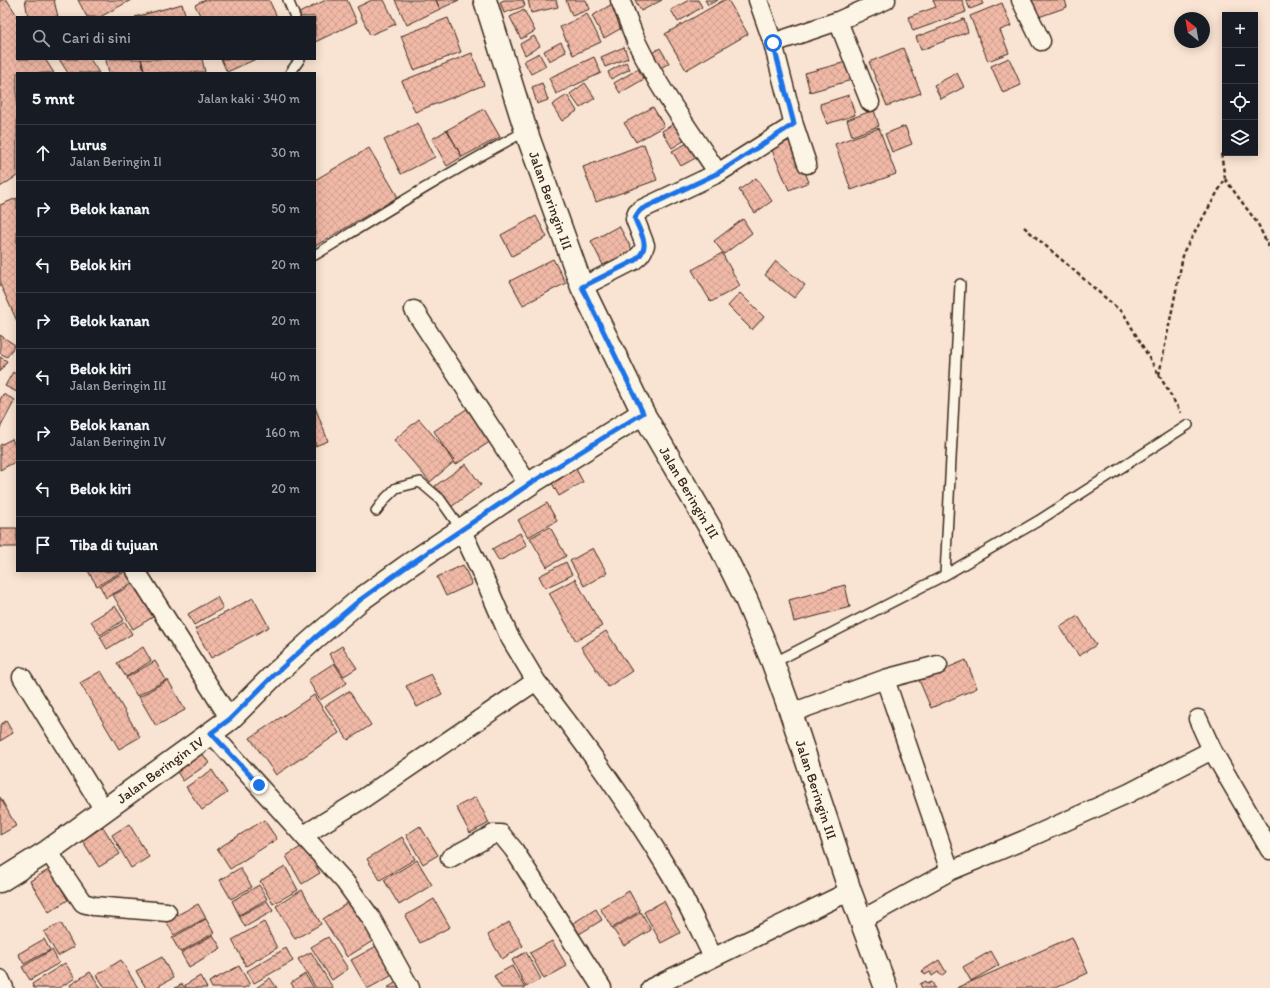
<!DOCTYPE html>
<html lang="id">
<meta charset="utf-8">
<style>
body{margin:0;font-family:Itim,sans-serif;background:#242831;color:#f1f3f6}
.controls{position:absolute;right:12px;top:12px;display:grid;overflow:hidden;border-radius:0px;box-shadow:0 2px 10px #0003}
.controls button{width:36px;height:36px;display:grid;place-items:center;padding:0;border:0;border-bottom:1px solid #363941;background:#171b24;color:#f1f3f6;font:20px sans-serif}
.compass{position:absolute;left:1174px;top:12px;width:36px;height:36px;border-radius:50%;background:#171b24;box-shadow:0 2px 10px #0003;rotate:329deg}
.stop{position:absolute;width:12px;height:12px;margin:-9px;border:3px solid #1a73e8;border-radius:50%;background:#fff}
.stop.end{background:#1a73e8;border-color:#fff;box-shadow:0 1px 4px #0008}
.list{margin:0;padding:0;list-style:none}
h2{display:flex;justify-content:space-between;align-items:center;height:52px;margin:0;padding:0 16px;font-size:17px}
h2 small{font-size:13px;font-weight:400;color:#9ea1a6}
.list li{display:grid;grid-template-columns:26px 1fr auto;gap:12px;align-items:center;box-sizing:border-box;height:56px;padding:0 16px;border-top:1px solid #363941}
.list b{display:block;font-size:15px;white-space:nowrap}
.list p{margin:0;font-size:13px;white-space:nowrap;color:#9ea1a6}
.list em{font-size:13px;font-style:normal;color:#9ea1a6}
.icon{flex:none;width:22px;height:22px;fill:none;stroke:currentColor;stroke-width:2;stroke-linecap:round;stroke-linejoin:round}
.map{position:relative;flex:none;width:1270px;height:988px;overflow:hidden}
.search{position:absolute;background:#171b24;box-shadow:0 2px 10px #0003;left:16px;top:16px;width:300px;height:44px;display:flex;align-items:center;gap:10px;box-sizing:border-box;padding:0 14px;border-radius:0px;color:#9ea1a6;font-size:15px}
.panel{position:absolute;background:#171b24;box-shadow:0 2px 10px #0003;left:16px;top:72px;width:300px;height:500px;border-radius:0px}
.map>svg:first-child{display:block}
.building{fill:url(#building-cross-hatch);stroke:#3b2a1e}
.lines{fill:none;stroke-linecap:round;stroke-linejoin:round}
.service-casing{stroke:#3b2a1e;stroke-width:12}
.minor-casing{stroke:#3b2a1e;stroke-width:21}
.tertiary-casing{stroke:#3b2a1e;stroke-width:25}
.path{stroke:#3b2a1e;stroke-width:2.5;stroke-dasharray:4 3;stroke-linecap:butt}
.service{stroke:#fcf5e5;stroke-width:9}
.minor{stroke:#fcf5e5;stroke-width:18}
.tertiary{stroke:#fcf5e5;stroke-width:22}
.route{stroke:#1a73e8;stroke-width:5}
.labels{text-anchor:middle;stroke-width:3;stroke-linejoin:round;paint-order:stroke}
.street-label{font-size:14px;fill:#3b2a1e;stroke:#fcf5e5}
</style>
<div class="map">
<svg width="1270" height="988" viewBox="0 0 1270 988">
<defs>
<pattern id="building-cross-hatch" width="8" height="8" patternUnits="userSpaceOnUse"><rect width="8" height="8" fill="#f1b9a7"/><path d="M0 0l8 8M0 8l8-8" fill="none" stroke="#d09f8f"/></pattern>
</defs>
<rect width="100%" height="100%" fill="#f9e3d2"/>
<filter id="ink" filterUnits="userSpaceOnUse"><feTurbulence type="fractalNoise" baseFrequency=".025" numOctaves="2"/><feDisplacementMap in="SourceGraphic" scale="8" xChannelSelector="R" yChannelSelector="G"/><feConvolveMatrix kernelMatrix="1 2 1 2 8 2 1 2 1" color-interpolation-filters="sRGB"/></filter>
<g filter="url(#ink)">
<!-- building -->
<path class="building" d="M0 0H7L18 17 17 59H45L54 73H17V176L0 187Z
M25 0H54L58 17H28Z
M78 0H131L100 17H87Z
M205 0H269L277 17H201L195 5Z
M326 0H347L357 22 315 42V17H301L299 13Z
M372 0H384L396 24 370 35 357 7Z
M395 0H436L440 9 407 25Z
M436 0H459L440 9Z
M504 0H523L525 6 504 13 500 2Z
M528 0H556L558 7 531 13Z
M566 0H586L590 9 572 16Z
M635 0H662L641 11Z
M689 0H698L702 7 678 22 671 10Z
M705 0H718L708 5Z
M724 0H728L748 34 686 70 665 34Z
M933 0H962L966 12 913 31 908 17 936 7Z
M966 0H981L983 4 970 9Z
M1030 0H1065L1067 7 1036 18Z
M1002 3 1011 26 1000 30 1009 53 988 61 970 16Z
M182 4 186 17H135Z
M612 4 625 26 604 38 592 16Z
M524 10 535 31 521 39 510 17Z
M587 14 601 42 573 55 560 27Z
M448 18 461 52 414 70 401 36Z
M964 19 968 32 921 50 916 37Z
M534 36 540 46 525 55 520 44Z
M561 42 566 52 549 61 544 51Z
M624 47 628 58 605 67 601 57Z
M660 48 669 63 656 71 647 56Z
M903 48 921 93 887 106 869 62Z
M472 53 484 85 415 112 402 81Z
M539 53 546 66 531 74 524 61Z
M594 57 601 73 556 94 549 78Z
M1009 58 1021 85 1003 93 991 66Z
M59 59H90L99 73H68Z
M109 59H141L145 73H109L106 60Z
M141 59H202L205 72 145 73Z
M221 59H256L227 72Z
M850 61 855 79 810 92 805 73Z
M626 62 630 69 611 79 608 72Z
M638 69 644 79 620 93 614 83Z
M957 73 964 87 941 99 934 85Z
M542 83 548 100 537 104 532 87Z
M585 83 595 98 580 108 570 94Z
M567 95 577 111 562 121 552 105Z
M849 95 855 115 827 124 820 104Z
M653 107 664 126 636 142 624 123Z
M484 109 500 137 462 157 447 130Z
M874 110 879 126 852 136 847 120Z
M680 120 690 137 672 148 662 131Z
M418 123 435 157 401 174 384 140Z
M905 126 912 144 892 152 885 134Z
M879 128 896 174 851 190 835 144Z
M447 130 462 157 447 166 432 139Z
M693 140 701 155 681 166 672 151Z
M791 140 809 182 789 190 771 148Z
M644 144 657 180 596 202 583 167Z
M369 148 398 197 315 246V180Z
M756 178 772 201 755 213 739 190Z
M17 198V321L0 284V205Z
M536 216 547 237 512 256 501 235Z
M743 219 752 233 724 254 714 241Z
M619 226 634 253 605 269 591 241Z
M722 253 740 286 711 302 692 270Z
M553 259 566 283 523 305 510 281Z
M776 261 805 285 794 298 765 275Z
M740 293 764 317 752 330 728 306Z
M0 335 15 345 7 357 0 353Z
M0 357 7 361 0 372Z
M13 372 17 375V392L5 386Z
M3 394 15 400 0 428V400Z
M315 407 328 441 315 446Z
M468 408 491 441 455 465 434 431Z
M419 419 455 461 430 482 394 440Z
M12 439 17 450V461L0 470V445Z
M466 464 481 485 451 507 435 486Z
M576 469 583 482 559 496 552 483Z
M547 503 557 521 528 537 518 520Z
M550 527 566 556 547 567 530 538Z
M0 528H17V547H0Z
M520 533 527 546 499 561 492 549Z
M593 548 607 573 584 586 570 561Z
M566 562 572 575 545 588 539 576Z
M463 565 472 584 446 596 437 577Z
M88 571H123L97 586Z
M126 571 132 583 106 598 100 586Z
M575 579 602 626 576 641 549 593Z
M134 584 153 617 133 629 113 595Z
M845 585 850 607 794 622 789 600Z
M217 597 223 608 194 625 188 614Z
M253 598 269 627 211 658 195 629Z
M115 606 124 620 100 635 91 621Z
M1078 616 1096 645 1079 656 1060 627Z
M125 622 132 634 107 649 100 637Z
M606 631 632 671 608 687 581 647Z
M342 646 357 668 344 676 329 654Z
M143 647 151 661 126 677 117 663Z
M966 660 977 688 931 708 919 680Z
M155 661 166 680 137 696 126 678Z
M334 663 347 683 320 700 308 680Z
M101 671 140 737 119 749 80 683Z
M431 674 442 694 417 707 406 686Z
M168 680 185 710 156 726 139 697Z
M349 691 371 725 348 740 325 706Z
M314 695 339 733 276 775 250 738Z
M6 721 13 733 0 741V725Z
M202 753 209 763 183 781 176 770Z
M212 770 227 793 202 810 186 787Z
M0 797 16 826 0 835Z
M476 797 489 823 470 833 456 807Z
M264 820 277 839 230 869 217 849Z
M129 824 149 857 131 868 112 835Z
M420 826 438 855 423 864 406 835Z
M103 827 120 854 99 867 82 840Z
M402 837 415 859 380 880 367 859Z
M304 845 320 873 302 884 286 856Z
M417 860 432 885 399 905 384 880Z
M285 866 298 890 273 904 260 881Z
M240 868 252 887 231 899 220 880Z
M50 869 68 900 49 912 30 881Z
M259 885 267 899 239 915 232 901Z
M302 890 321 924 295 939 276 906Z
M629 891 640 911 612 928 600 908Z
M355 898 379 937 347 957 323 919Z
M434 899 450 927 420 943 405 916Z
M267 901 273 911 245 927 239 916Z
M664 901 680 933 661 943 644 912Z
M198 904 206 918 174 935 166 921Z
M596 909 602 920 576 936 570 925Z
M641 912 651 930 624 946 613 929Z
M206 919 214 933 180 952 172 938Z
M264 922 277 948 246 966 232 940Z
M509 922 523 946 502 959 488 935Z
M61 923 74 947 58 956 44 932Z
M213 935 221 948 189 967 181 953Z
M328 937 348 969 332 980 311 947Z
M1072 937 1088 973 1055 988H957Z
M44 939 50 950 24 964 18 954Z
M552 941 567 966 544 979 530 953Z
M382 943 398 972 369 988H367L351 960Z
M286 948 293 961 254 983 247 971Z
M52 950 59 963 30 980 22 967Z
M991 951 999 965 971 981 963 967Z
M311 952 333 988H316L298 959Z
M526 952 541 979 526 987 512 960Z
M162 957 173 978 155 988H146L136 971Z
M121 960 138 988H105L97 975Z
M939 960 946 972 941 976 938 972 932 976 930 972 925 975 922 971Z
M65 963 75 978 59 988H34L32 984Z
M239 966 250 985 244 988H212L209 982Z
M512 966 525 988H501L494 976Z
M90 972 101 988H72L70 985Z
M305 974 314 988H294L291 983Z
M200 976 207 988H186L185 985Z
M270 978 277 988H256Z
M400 980 404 988H387Z
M926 981 927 984 932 982 935 988H922L920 984Z
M182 984 185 988H175Z"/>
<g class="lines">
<defs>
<path id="service" d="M288 0 295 17
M290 73 300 59
M315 255C385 212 454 169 526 131
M376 511 386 498 396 488 420 482 440 499 461 529
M945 575 960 284
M773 663 945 575 1038 521 1188 425"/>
<path id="minor" d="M620 0C626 14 631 29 637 43 659 89 690 131 718 173
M758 0 773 43 794 125 807 164
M1021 0 1041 41
M838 21 870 102
M773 43 838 21 886 0
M582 287 633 261C639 256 643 253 645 245L635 219 637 213 642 209 718 173 794 125
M414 310 528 484
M461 529 488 587 509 636 536 681
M136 571 230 719
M22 677 104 810
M885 679 938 665
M791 713 885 679 950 871
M1198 719 1212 750 1270 850
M211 733 345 882 371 918 410 988
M304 835 364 798 536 681C584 742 630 806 670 873 686 900 699 929 713 957
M48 851 83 903 94 906 167 912
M450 858 494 834H501L514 850 602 988
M861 920 950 871 1024 840 1129 793 1212 750
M0 979 4 988
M651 988 850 891"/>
<g id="tertiary">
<path id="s1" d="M485 0 526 131 582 287 643 413 716 538 746 599 773 663 791 713 850 891 886 988"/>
<path id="s2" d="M0 881 48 851 211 733 230 719 274 675 315 638 360 600 406 567 534 481 643 413"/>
</g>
</defs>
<!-- service casing -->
<use href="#service" class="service-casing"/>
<!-- minor casing -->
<use href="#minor" class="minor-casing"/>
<!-- tertiary casing -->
<use href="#tertiary" class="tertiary-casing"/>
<!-- path -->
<path class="path" d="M1225 179 1258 224 1270 250
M1024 227 1124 314 1181 413
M1159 375 1184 251 1225 179 1221 153"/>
<!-- service -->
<use href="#service" class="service"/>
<!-- minor -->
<use href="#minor" class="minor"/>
<!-- tertiary -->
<use href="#tertiary" class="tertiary"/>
</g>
</g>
<g class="lines" filter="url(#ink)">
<!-- route -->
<path class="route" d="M259 785 211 733 230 719 274 675 315 638 360 600 406 567 534 481 643 413 582 287 634 261C652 247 642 237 635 219 636 214 638 212 642 209L718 173 794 124 773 43"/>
</g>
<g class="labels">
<!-- street labels -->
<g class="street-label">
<text dy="5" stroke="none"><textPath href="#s1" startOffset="211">Jalan Beringin III</textPath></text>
<text dy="5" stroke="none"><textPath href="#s1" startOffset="535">Jalan Beringin III</textPath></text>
<text dy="5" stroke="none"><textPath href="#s2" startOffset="195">Jalan Beringin IV</textPath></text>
<text dy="5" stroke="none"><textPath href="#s1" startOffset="859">Jalan Beringin III</textPath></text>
</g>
</g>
</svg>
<div class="controls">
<button>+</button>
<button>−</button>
<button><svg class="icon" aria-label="locate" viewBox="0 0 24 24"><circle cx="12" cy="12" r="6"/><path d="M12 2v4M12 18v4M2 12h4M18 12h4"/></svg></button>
<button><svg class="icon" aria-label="layers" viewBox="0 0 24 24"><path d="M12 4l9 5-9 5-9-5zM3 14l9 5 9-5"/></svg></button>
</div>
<svg class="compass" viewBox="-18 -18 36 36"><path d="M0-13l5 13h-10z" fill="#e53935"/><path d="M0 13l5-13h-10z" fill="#9ea1a6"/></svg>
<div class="stop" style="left:773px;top:43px"></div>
<div class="stop end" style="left:259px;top:785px"></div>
<div class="search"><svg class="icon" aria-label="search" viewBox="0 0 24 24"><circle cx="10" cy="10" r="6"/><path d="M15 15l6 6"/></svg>Cari di sini</div>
<section class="panel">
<h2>5 mnt<small>Jalan kaki · 340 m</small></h2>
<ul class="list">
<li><svg class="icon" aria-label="ahead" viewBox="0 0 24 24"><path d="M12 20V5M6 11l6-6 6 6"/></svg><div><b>Lurus</b><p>Jalan Beringin II</p></div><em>30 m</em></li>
<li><svg class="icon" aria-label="right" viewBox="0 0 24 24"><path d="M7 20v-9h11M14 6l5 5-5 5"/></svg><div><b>Belok kanan</b></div><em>50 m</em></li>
<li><svg class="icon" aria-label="left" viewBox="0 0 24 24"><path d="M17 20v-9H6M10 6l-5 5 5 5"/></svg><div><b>Belok kiri</b></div><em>20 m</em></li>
<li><svg class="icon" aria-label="right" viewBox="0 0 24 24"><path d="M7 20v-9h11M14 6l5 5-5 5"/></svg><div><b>Belok kanan</b></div><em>20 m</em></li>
<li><svg class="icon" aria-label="left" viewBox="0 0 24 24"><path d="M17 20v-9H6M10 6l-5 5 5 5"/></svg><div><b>Belok kiri</b><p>Jalan Beringin III</p></div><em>40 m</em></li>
<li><svg class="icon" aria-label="right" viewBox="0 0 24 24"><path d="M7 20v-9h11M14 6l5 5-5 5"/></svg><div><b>Belok kanan</b><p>Jalan Beringin IV</p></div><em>160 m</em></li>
<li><svg class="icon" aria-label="left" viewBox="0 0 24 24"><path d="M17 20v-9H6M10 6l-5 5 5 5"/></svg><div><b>Belok kiri</b></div><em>20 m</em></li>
<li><svg class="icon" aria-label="arrive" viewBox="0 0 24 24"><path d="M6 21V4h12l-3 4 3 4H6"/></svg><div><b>Tiba di tujuan</b></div></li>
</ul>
</section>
</div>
